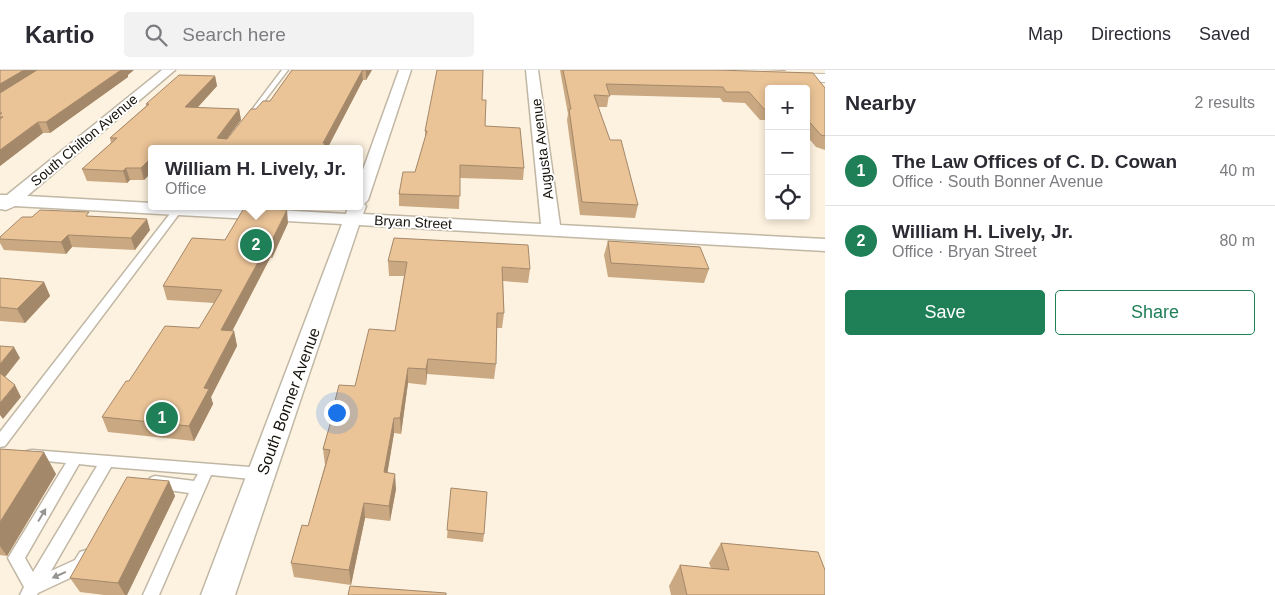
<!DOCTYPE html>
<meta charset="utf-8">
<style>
body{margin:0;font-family:Helvetica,sans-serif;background:#f2f2f3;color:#2b2b33}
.controls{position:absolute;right:15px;top:15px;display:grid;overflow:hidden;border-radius:5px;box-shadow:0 2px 8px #0003}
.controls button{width:45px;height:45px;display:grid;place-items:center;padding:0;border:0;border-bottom:1px solid #e1e1e2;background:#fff;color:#2b2b33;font:25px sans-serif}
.you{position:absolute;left:336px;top:342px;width:18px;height:18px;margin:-12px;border:4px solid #fff;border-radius:50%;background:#1a73e8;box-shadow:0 0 0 8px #1a73e833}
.badge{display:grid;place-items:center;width:32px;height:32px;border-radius:50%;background:#1f7f57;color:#fff;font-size:16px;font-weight:700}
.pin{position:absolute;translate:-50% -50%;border:2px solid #fff;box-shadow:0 1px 5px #0006}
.popup{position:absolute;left:148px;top:75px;width:215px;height:65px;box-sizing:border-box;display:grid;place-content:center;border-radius:5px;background:#fff;filter:drop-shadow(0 1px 4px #0005);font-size:16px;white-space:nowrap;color:#7c7c81}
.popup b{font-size:19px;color:#2b2b33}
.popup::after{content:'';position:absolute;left:50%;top:100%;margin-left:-10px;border:10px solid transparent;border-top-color:#fff}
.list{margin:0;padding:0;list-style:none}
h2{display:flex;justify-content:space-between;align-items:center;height:65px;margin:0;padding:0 20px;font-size:21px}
h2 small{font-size:16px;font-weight:400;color:#7c7c81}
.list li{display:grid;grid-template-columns:32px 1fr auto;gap:15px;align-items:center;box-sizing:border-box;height:70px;padding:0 20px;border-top:1px solid #e1e1e2}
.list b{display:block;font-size:19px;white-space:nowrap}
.list p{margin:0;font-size:16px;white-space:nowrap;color:#7c7c81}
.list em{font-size:16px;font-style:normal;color:#7c7c81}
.actions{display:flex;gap:10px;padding:15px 20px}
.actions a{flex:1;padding:11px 0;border:1px solid #1f7f57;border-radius:5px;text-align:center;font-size:18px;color:#1f7f57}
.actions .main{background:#1f7f57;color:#fff}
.icon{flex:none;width:28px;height:28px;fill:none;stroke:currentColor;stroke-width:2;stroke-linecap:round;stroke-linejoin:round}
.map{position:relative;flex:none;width:825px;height:525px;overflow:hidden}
header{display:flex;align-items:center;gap:30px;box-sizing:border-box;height:70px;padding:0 25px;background:#fff;border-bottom:1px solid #e1e1e2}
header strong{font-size:24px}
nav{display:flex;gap:28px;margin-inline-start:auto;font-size:18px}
.search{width:350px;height:45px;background:#f2f2f3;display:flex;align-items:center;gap:12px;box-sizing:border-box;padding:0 18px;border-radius:5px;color:#7c7c81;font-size:19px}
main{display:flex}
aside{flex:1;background:#fff}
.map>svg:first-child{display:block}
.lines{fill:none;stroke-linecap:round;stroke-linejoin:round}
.service-casing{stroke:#c1b7a5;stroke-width:3}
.minor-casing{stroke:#c1b7a5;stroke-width:3}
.tertiary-casing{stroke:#c1b7a5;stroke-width:2}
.service{fill:#fff;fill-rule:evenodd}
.minor{fill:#fff;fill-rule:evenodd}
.tertiary{fill:#fff;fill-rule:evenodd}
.wall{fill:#c9a882}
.shaded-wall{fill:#a4886a}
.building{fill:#eac397;stroke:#a4886a}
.oneway{fill:#979592}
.labels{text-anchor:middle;stroke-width:4;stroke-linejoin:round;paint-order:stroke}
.far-street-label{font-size:14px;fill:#17130c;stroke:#fff}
.street-label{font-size:16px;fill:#17130c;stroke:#fff}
</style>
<header>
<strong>Kartio</strong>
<div class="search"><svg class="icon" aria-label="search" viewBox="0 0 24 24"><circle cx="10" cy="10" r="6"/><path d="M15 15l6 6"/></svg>Search here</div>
<nav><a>Map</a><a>Directions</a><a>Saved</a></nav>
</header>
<main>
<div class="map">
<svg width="825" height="525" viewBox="0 0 825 525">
<rect width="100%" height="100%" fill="#fdf2df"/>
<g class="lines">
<defs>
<path id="service" d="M282 0H288L249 51H245V49Z
M176 136H185L5 376 0 377V362Z
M32 380 262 398 267 400 269 404 267 408 262 410 211 405 159 525H143L189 423 155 418 150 416 148 412 150 408 155 406 194 411 198 404 111 397 51 501 75 490 80 482 86 480 92 482 94 487 87 500 38 523 37 525H20L24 517 8 488 66 393 27 389 25 385 27 381ZM79 394 97 396 33 502 25 488Z"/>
<path id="minor" d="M162 0H175L27 126 152 133V136H211L346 144 348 136H360V108L399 0H411L368 130 364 134 366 136 363 144 541 154 526 0H538L560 155 825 169V181L359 155 235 525H201L342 154 15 136 6 140 0 139V125H7Z"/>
<path id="tertiary" d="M780 3 825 4V12L775 10 773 7 775 4Z"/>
</defs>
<!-- service casing -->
<use href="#service" class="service-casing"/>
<!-- minor casing -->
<use href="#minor" class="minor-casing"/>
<!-- tertiary casing -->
<use href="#tertiary" class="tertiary-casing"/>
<!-- service -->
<use href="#service" class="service"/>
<!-- minor -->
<use href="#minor" class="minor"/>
<!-- tertiary -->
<use href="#tertiary" class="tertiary"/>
</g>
<!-- wall -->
<path class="wall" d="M0 0 128 5V7L50 63H43L0 96Z
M292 0H372L366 10H363L327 79H152V102L144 110H130L127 113 87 111 82 99 111 73 110 68 146 36V34L215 6 217 16 197 38 239 39 241 50 226 69 256 39 270 31Z
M560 0H716L825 18V80L816 77 806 65V19H769V50H760L745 33 723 32 720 28 609 25 607 37H598L610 70 638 135 635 148 580 145 567 50 568 44Z
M762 0H786L785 1Z
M482 30 485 56 524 98 523 110 460 108 459 139 399 136V124L415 102 425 68V61Z
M255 136H296L295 139Z
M91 146 150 160 135 180 72 177 66 184 4 180 0 173V167L32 147Z
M288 153 272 188H270L232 261H234L237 276 211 327 213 334 194 371 108 362 102 347 129 311 199 258 214 233 167 230 163 216 225 170Z
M608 171 709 199 704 213 608 207 604 185Z
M388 191 530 199 528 213 503 211 504 243 502 258H496V294L494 309 427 304 426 315 408 313 401 364 394 363 387 403 396 419 390 451 365 448 351 515 294 507 291 493 308 456 325 395 323 379 332 348V343L355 316 395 261 404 206H389Z
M0 208 44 212 50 226 25 253 0 251Z
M0 379 56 404 7 486 0 485Z
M169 411 175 426 127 525H104L80 522 70 508Z
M451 418 484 464 483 472 447 468Z
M721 473 825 525H671L669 516 680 495 711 498 709 493Z"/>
<!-- shaded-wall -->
<path class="shaded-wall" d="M24 0H44L0 27V14Z
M121 0H134L128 5V7L50 63 46 52Z
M366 0H372L366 10Z
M362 1 363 10 327 79H322L323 73Z
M215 6 217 16 188 48 185 37Z
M239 39 241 50 219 79 217 68Z
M38 52 43 63 0 96V80Z
M152 87V102L144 110 141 98Z
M126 98 130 110 127 113 123 101Z
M287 140 288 153 272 188 270 174Z
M147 149 150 160 135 180 131 168Z
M68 165 72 177 66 184 61 172Z
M268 174 270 188 225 275 221 260Z
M44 212 50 226 25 253 17 239Z
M234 261 237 276 211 327 213 334 194 371 189 356 204 318Z
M14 277 20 288 2 311 0 308V294Z
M428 289 427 304 426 315V299Z
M408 298V313L401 364 400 348Z
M15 315 21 327 3 349 0 345V333Z
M394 348V363L385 418 384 402Z
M44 382 56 404 7 486 0 476V452Z
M395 404 396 419 390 451 389 436Z
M169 411 175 426 127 525H125L118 513Z
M364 433 365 448 351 515 349 500Z"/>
<!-- building -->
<path class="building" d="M0 0H24L0 14Z
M37 0H121L46 52H38L0 80V49L3 47H0V44L2 43H0V23Z
M292 0H366L362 1 323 73H325L322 79H152V87L141 98H126L123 101 82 99 117 68H110L149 34H146L179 5 215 6 185 37 239 39 217 68 227 69 251 39H256L263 31H270Z
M437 0H483L482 30H486L485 56 520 58 524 98 460 95V126L399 124 403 102H415L427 61H425Z
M563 0H716L813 3 825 18V66L821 65 806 48V19H769V39H764L749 22H726L723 17 606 14 610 26 594 25 610 70H621L638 135 582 132 569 39H571Z
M244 138 287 140 270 174H268L221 260 234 261 204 318 209 319 189 356 102 347 126 311H129L165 256 199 258 222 220 163 216 192 168 225 170Z
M40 140 89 142 86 146 147 149 131 168 68 165 61 172 0 169V167L22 147H32Z
M394 168 528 175 530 199 502 197 504 243H497L496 294 428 289 426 299 408 298 400 348H394L384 402 395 404 389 436 364 433 349 500 291 493 302 455 308 456 330 380 323 379 333 344 332 343 339 315 355 316 369 259 395 261 407 192 388 191Z
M608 171 700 177 709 199 611 193Z
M0 208 44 212 17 239 0 237Z
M0 276 14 277 0 294Z
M0 303 15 315 0 333Z
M0 379 44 382 0 452Z
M127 407 169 411 118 513 70 508Z
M451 418 487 422 484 464 447 460Z
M721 473 818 482 825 500V525H687L680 495 729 500Z
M350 516 446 523V525H348Z"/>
<!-- one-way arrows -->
<defs><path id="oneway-solid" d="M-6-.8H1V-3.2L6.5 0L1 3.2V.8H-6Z" transform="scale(1.25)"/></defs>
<g class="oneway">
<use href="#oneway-solid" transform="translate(42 445) rotate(-59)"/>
<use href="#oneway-solid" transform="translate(59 505) rotate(156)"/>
</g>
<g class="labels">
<!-- far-street labels -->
<g class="far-street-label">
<text transform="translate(84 70) rotate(-40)" y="5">South Chilton Avenue</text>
<text transform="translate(542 79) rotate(-97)" y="5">Augusta Avenue</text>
<text transform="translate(413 152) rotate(3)" y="5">Bryan Street</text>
</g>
<!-- street labels -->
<g class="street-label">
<text transform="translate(288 331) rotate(-70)" y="6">South Bonner Avenue</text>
</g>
</g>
</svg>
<div class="controls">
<button>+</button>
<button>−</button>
<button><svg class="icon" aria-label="locate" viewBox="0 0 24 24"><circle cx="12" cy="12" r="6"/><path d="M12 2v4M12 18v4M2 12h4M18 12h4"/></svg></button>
</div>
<div class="you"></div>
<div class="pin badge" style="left:162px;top:348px">1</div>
<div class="pin badge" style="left:256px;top:175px">2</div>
<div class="popup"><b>William H. Lively, Jr.</b>Office</div>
</div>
<aside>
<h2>Nearby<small>2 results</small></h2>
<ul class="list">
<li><span class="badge">1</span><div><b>The Law Offices of C. D. Cowan</b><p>Office · South Bonner Avenue</p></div><em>40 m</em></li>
<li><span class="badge">2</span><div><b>William H. Lively, Jr.</b><p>Office · Bryan Street</p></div><em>80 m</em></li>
</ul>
<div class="actions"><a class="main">Save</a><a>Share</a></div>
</aside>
</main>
